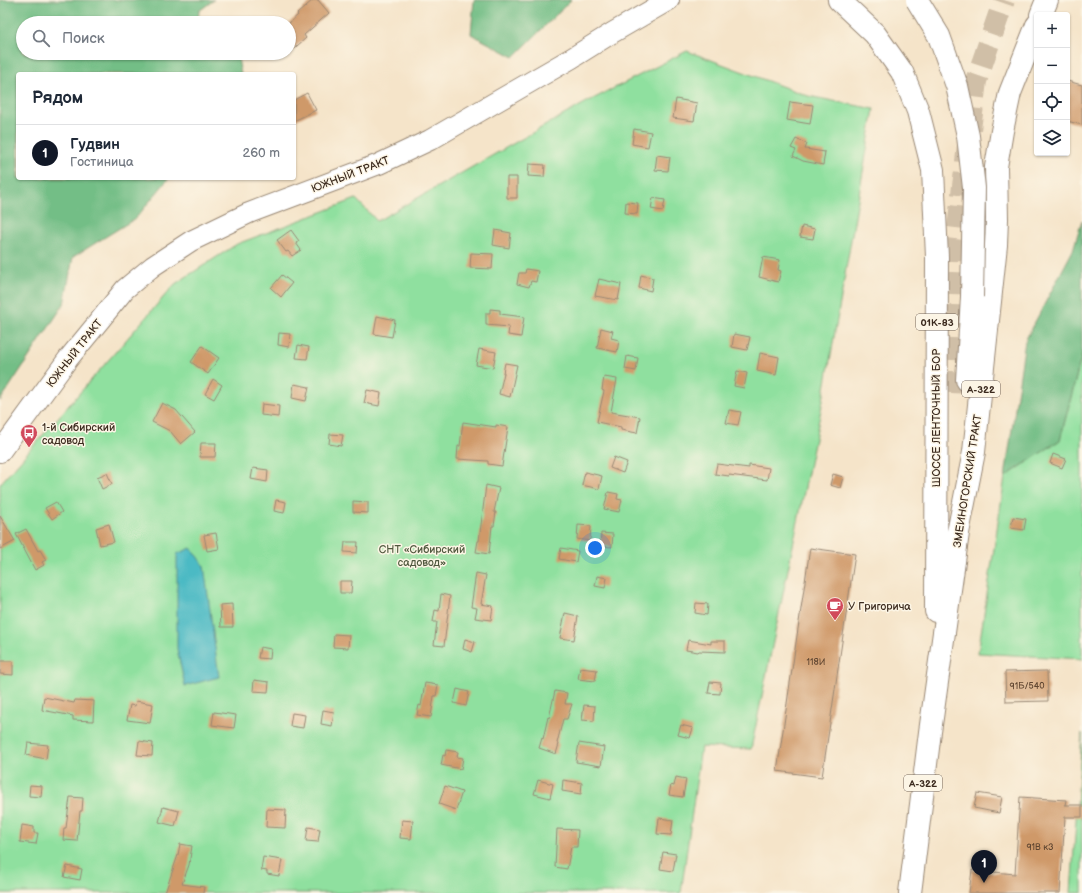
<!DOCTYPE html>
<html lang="ru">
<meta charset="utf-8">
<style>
body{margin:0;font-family:"Balsamiq Sans",sans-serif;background:#f2f2f3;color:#1f2937}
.controls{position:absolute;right:12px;top:12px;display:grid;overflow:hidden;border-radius:4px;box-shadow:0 1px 3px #0004}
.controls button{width:36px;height:36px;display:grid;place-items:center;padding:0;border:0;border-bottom:1px solid #e0e1e3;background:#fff;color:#1f2937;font:20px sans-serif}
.you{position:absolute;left:595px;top:548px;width:14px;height:14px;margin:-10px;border:3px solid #fff;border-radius:50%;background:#1a73e8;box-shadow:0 0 0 6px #1a73e833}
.badge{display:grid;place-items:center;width:26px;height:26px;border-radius:50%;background:#111827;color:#fff;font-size:13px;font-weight:700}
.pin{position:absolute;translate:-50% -33px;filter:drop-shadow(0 1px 2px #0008)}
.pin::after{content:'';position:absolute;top:21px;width:14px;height:12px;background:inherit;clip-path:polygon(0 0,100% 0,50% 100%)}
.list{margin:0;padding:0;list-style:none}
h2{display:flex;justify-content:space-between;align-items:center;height:52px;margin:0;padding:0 16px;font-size:17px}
h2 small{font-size:13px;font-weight:400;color:#747a83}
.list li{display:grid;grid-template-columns:26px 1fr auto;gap:12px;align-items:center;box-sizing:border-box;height:56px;padding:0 16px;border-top:1px solid #e0e1e3}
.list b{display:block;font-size:15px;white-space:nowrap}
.list p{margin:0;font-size:13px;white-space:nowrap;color:#747a83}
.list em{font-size:13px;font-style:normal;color:#747a83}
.icon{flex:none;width:22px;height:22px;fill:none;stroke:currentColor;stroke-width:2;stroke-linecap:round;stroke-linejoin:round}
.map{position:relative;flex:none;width:1082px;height:893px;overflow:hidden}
.search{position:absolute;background:#fff;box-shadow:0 1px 3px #0004;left:16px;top:16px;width:280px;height:44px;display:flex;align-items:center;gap:10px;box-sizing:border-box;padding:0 14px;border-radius:22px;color:#747a83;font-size:15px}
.panel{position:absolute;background:#fff;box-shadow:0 1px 3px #0004;left:16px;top:72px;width:280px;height:108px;border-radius:4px}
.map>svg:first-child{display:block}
.green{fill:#8fe09f;stroke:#65855e}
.forest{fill:#73be86;stroke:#577452}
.water{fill:#4bbac4;stroke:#437271}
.building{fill:#cf9969}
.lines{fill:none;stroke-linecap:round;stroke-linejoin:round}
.highway-tunnel{stroke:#d0bfa7;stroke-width:22;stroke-dasharray:22 11;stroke-linecap:butt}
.secondary-casing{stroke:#988774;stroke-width:22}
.highway-casing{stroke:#988774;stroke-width:24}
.secondary{stroke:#fff;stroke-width:20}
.highway{stroke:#fff;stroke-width:22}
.highway-bridge-casing{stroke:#988774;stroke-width:24;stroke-linecap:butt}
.highway-bridge{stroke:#fff;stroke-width:22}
.labels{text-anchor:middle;stroke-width:3;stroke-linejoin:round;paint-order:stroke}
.number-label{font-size:9px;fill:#604631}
.shield{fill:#fcf5e5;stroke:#75675a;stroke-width:1}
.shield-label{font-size:10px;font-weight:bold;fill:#3b2a1e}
.street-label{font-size:11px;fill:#3b2a1e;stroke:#fcf5e5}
.poi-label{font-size:11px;fill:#3b2a1e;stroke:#fcf5e5;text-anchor:start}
.park-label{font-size:11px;fill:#50583e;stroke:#fcf5e5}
</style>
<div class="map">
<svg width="1082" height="893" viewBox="0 0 1082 893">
<rect width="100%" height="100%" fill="#fcf5e5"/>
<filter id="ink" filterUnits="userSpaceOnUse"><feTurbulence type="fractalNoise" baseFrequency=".025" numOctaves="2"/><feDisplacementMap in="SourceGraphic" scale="8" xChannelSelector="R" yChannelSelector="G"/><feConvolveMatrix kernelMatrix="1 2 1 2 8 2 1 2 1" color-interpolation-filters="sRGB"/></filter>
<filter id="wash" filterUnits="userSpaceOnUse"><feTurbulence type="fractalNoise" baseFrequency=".012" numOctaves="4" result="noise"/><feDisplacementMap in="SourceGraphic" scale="16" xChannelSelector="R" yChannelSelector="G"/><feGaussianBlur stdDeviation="0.9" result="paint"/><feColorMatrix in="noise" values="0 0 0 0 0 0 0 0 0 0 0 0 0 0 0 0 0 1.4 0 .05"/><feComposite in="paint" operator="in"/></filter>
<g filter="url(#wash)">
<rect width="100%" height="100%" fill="#f5e4c9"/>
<!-- green -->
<path class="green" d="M687 51 808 96 874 109 823 400 751 749 701 747 681 893H0V484L175 284 237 244 356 199 377 221 585 103Z
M1082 354V659L978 653 1005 477 1060 440Z
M1082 733V893H1071Z"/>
<!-- forest -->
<path class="forest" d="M0 0H214L199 11 198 23H23V53H237L241 74H18V178H169L136 218 73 257 64 304 0 401Z
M474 0H571L514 57 471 34Z
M1082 220V354L1060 440 1005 477 1025 341 1073 250Z"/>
<!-- water -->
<path class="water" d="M191 548 204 566 219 677 185 686 177 649V554Z"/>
<g id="blocks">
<!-- building -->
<path class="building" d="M313 0H318L329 13 304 35 306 38 289 53V23L298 15 297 14Z
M1067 81 1082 85V125L1067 121Z
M307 93 316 110 294 121V100Z
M676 99 697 103 694 121 673 118Z
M790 102 813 105 810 124 787 120Z
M634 129 651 132 648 147 632 144Z
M796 139 807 144 805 149 825 152 823 165 803 161 793 156 796 150 791 148Z
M657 155 670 157 668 171 655 170Z
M529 164 545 165 544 177 528 176Z
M507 177H517V198H507Z
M653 198 665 200 663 211 651 209Z
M626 202 638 203 637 214 625 213Z
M802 226 815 229 813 239 800 237Z
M291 230 299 241 296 243 301 250 292 256 288 251 286 252 277 240Z
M495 230 511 233 509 248 493 245Z
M471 253 493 254 492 269 470 268Z
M763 257 780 260 778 270 781 271 778 282 759 277Z
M526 269 538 271 536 282 531 281 529 287 517 284 519 273H525Z
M282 275 292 283 281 297 271 288Z
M641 275 653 278 651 291 639 288Z
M599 279 621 284 618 300 595 296Z
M490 309 500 310V314L524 317 521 337 508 335 509 327 486 325V313H490Z
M377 316 395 320 392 337 374 334Z
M601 328 613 331 611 338 619 340 617 352 597 348Z
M279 333 290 334 289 347 278 345Z
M734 334 750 337 747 350 732 347Z
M298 345 309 347 307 359 296 358Z
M202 346 219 358 208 374 191 362Z
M479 349 496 352 493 368 476 365Z
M760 353 779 357 776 375 757 371Z
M627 356 638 358 636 371 625 369Z
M505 363 517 365 510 397 499 394 504 373H503Z
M737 371 747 373 744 388 734 386Z
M604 377 617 379 611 412 640 417 637 433 621 430V427L597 422 604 391 602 390Z
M213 379 222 385 214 399 205 394Z
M294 384 309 387 306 401 292 398Z
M367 390 381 393 379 406 364 403Z
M162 403 176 410 195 432 181 444 170 431 152 422Z
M262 404 279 406 278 417 261 415Z
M729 410 741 412 738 425 726 423Z
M463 422 496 427V425L508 427 502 466 488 464V461L457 459 458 446H460Z
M330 434 343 435 341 446 329 444Z
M201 443H216L215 457H200Z
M1053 454 1066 459 1062 468 1050 463Z
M614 457 627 462 623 473 610 468Z
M717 464 749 468V465L769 468 767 480 729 475V476L715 474Z
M253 468 268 470 267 482 251 479Z
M585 472 602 476 599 489 582 485Z
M107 473 112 484 102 489 97 477Z
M833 474 843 477 840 488 830 485Z
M486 485 499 488 494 512H496L494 526H492L489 554 476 552 478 541H479Z
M608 492 618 494 617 499 622 500 619 512 604 509Z
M276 500 286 502 284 513 274 511Z
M353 501 368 502V513L353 512Z
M56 502 62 512 52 519 45 508Z
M0 516 15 541 0 549Z
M1013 517 1026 519 1024 530 1011 528Z
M109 524 114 542 100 545 96 528Z
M578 525 591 526 590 541 577 539Z
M26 529 38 551 40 550 46 560 42 562 44 565 35 570 16 534Z
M216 533 219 549 207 551 204 535Z
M601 533 613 534 612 547 600 546Z
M345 542H358L357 553 344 552Z
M561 548 578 551 576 562 559 559Z
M810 548 855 554 822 777 777 771Z
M476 573 486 575 481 604 493 606 491 620 475 618 477 608 471 607Z
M597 576 607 578 605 588 595 586Z
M340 581H352L351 593H340Z
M441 594 450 596 444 646 434 645 437 622H433L435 610 439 611Z
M696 603 708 604 707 615 695 613Z
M232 604 233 627H221L220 605Z
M565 613 578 616 574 640 560 638Z
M334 634 349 635 348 648 333 647Z
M465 639 475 642 472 652 463 649Z
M688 640 711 644V641H725V652L699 651 698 652 686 650Z
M260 647 271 649 270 659 258 658Z
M0 661H13V675L0 674Z
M580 668 597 670 595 681 578 679Z
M1047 671 1048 701 1006 702 1005 672Z
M254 680 269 682 268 692 253 691Z
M710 682 721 683 720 694 708 693Z
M425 683 438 685 436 696H434L431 717 417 715 419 705 421 706Z
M457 689 469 692 466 706 454 703Z
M555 691 567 693 565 704H572L567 719H563L557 743 559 744 556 754 539 748 542 738 543 739 548 717 549 718Z
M44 697 74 703 75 700 94 701 93 721 73 720V716L42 710Z
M136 701 153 704 150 723 127 720 130 705 135 706Z
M584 705 595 706 594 721 582 720Z
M323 710 334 712 332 726 321 724Z
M214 712 236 715 234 728 212 725Z
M292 713 305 715 303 728 290 726Z
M681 725 693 728 690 738 678 735Z
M139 741 153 743 152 756 137 755Z
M28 743 48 745 46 759 26 755Z
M579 743 604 747 601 766 576 762Z
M446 750 458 752 457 757 463 758 461 769 441 765 443 755 445 756Z
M676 777 686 779 683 797 669 795 671 785 674 786Z
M538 780 553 784 550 798 534 794Z
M563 780 582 783 581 794 562 791Z
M30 785 42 786 41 797 29 796Z
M445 786 462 792 456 810 439 804Z
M977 793 1002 797 999 813 974 808Z
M70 797 83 798 82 811H80L77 841 63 840 64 828H66Z
M1020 797 1066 800 1065 805H1082V817H1065L1060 893H969L972 870 1015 874Z
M163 807 179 811 175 826 159 822Z
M267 809 286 810 285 828 266 827Z
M659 818 673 820 671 835 657 834Z
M402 820 413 821 411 839 400 838Z
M22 825 34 827V833H38L36 844 20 842Z
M308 827 320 829 318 842 306 841Z
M557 829 578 830 577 847H571L567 869 555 867Z
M180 844 192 846 189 865 182 884 204 887 203 893H165L178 855Z
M663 852 676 854 673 871 660 869Z
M263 857 282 860 279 876 267 874V871L261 870Z
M67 866 82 869 80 880 64 877Z"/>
</g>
</g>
<g filter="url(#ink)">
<use href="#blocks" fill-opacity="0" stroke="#988774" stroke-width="1"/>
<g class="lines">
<!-- highway-tunnel -->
<path class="highway-tunnel" d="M950 393 956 246 963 186 976 81 1004 0"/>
<defs>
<path id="secondary" d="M0 452 68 359 100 320 125 289 153 266 191 241 249 213 379 164 430 140 572 58 612 33 669 0"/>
<path id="highway" d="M839 0 875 34 902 72 918 111 933 170 937 257 936 611
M1041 15 1047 0
M967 380 972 297
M910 893 930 732 958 533 974 452 996 245 997 219 996 167 1002 131 1010 93 1037 25"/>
</defs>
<!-- secondary casing -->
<use href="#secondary" class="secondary-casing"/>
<!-- highway casing -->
<use href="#highway" class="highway-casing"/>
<!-- secondary -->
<use href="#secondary" class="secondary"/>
<!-- highway -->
<use href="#highway" class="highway"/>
<defs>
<path id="highway-bridge" d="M917 0 939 36 957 86 968 136 974 188 972 297"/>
</defs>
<!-- highway-bridge casing -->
<use href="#highway-bridge" class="highway-bridge-casing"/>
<!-- highway-bridge -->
<use href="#highway-bridge" class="highway-bridge"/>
</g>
</g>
<!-- icons -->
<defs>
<symbol id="bus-pin" viewBox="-11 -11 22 30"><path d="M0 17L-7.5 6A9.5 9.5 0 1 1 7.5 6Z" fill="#d1495b" stroke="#fcf5e5"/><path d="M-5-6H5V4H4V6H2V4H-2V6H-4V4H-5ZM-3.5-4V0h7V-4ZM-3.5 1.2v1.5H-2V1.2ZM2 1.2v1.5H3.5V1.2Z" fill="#fff"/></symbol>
<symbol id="cafe-pin" viewBox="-11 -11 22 30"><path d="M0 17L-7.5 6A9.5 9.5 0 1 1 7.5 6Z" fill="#d1495b" stroke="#fcf5e5"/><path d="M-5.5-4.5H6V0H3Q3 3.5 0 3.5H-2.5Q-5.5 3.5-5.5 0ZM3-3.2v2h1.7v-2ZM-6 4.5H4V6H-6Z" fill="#fff"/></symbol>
</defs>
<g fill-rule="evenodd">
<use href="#bus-pin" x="19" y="423" width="20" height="27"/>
<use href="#cafe-pin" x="825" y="596" width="20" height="27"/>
</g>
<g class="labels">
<!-- number labels -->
<g class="number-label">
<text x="816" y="665">118И</text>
<text x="1027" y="689">91Б/540</text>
<text x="1040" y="850">91В к3</text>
</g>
<!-- shield labels -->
<g class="shield">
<rect x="916" y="314" width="42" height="16" rx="3"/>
<rect x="962" y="381" width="38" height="16" rx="3"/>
<rect x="904" y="775" width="38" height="16" rx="3"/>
</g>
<g class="shield-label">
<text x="937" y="326">01К-83</text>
<text x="981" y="393">А-322</text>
<text x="923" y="787">А-322</text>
</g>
<!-- street labels -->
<g class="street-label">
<text transform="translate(350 174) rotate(-21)" y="4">ЮЖНЫЙ ТРАКТ</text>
<text transform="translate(74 353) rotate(-52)" y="4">ЮЖНЫЙ ТРАКТ</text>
<text transform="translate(936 418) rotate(-90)" y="4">ШОССЕ ЛЕНТОЧНЫЙ БОР</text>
<text transform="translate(967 481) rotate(-81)" y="4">ЗМЕИНОГОРСКИЙ ТРАКТ</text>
</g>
<!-- poi labels -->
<g class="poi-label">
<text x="42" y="431">1-й Сибирский<tspan x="42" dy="13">садовод</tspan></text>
<text x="848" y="610">У Григорича</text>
</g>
<!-- park labels -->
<g class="park-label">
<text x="422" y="553">СНТ «Сибирский<tspan x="422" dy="13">садовод»</tspan></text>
</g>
</g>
</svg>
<div class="controls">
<button>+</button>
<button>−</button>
<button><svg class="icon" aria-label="locate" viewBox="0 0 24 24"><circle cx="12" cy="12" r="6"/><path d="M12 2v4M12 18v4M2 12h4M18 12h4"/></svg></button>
<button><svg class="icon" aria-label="layers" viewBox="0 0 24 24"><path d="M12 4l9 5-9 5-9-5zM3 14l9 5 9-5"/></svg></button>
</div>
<div class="you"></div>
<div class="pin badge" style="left:984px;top:883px">1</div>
<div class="search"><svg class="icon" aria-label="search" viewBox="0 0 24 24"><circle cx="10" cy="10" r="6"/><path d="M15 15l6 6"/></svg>Поиск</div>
<section class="panel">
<h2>Рядом<small></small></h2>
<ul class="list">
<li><span class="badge">1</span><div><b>Гудвин</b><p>Гостиница</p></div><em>260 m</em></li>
</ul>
</section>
</div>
